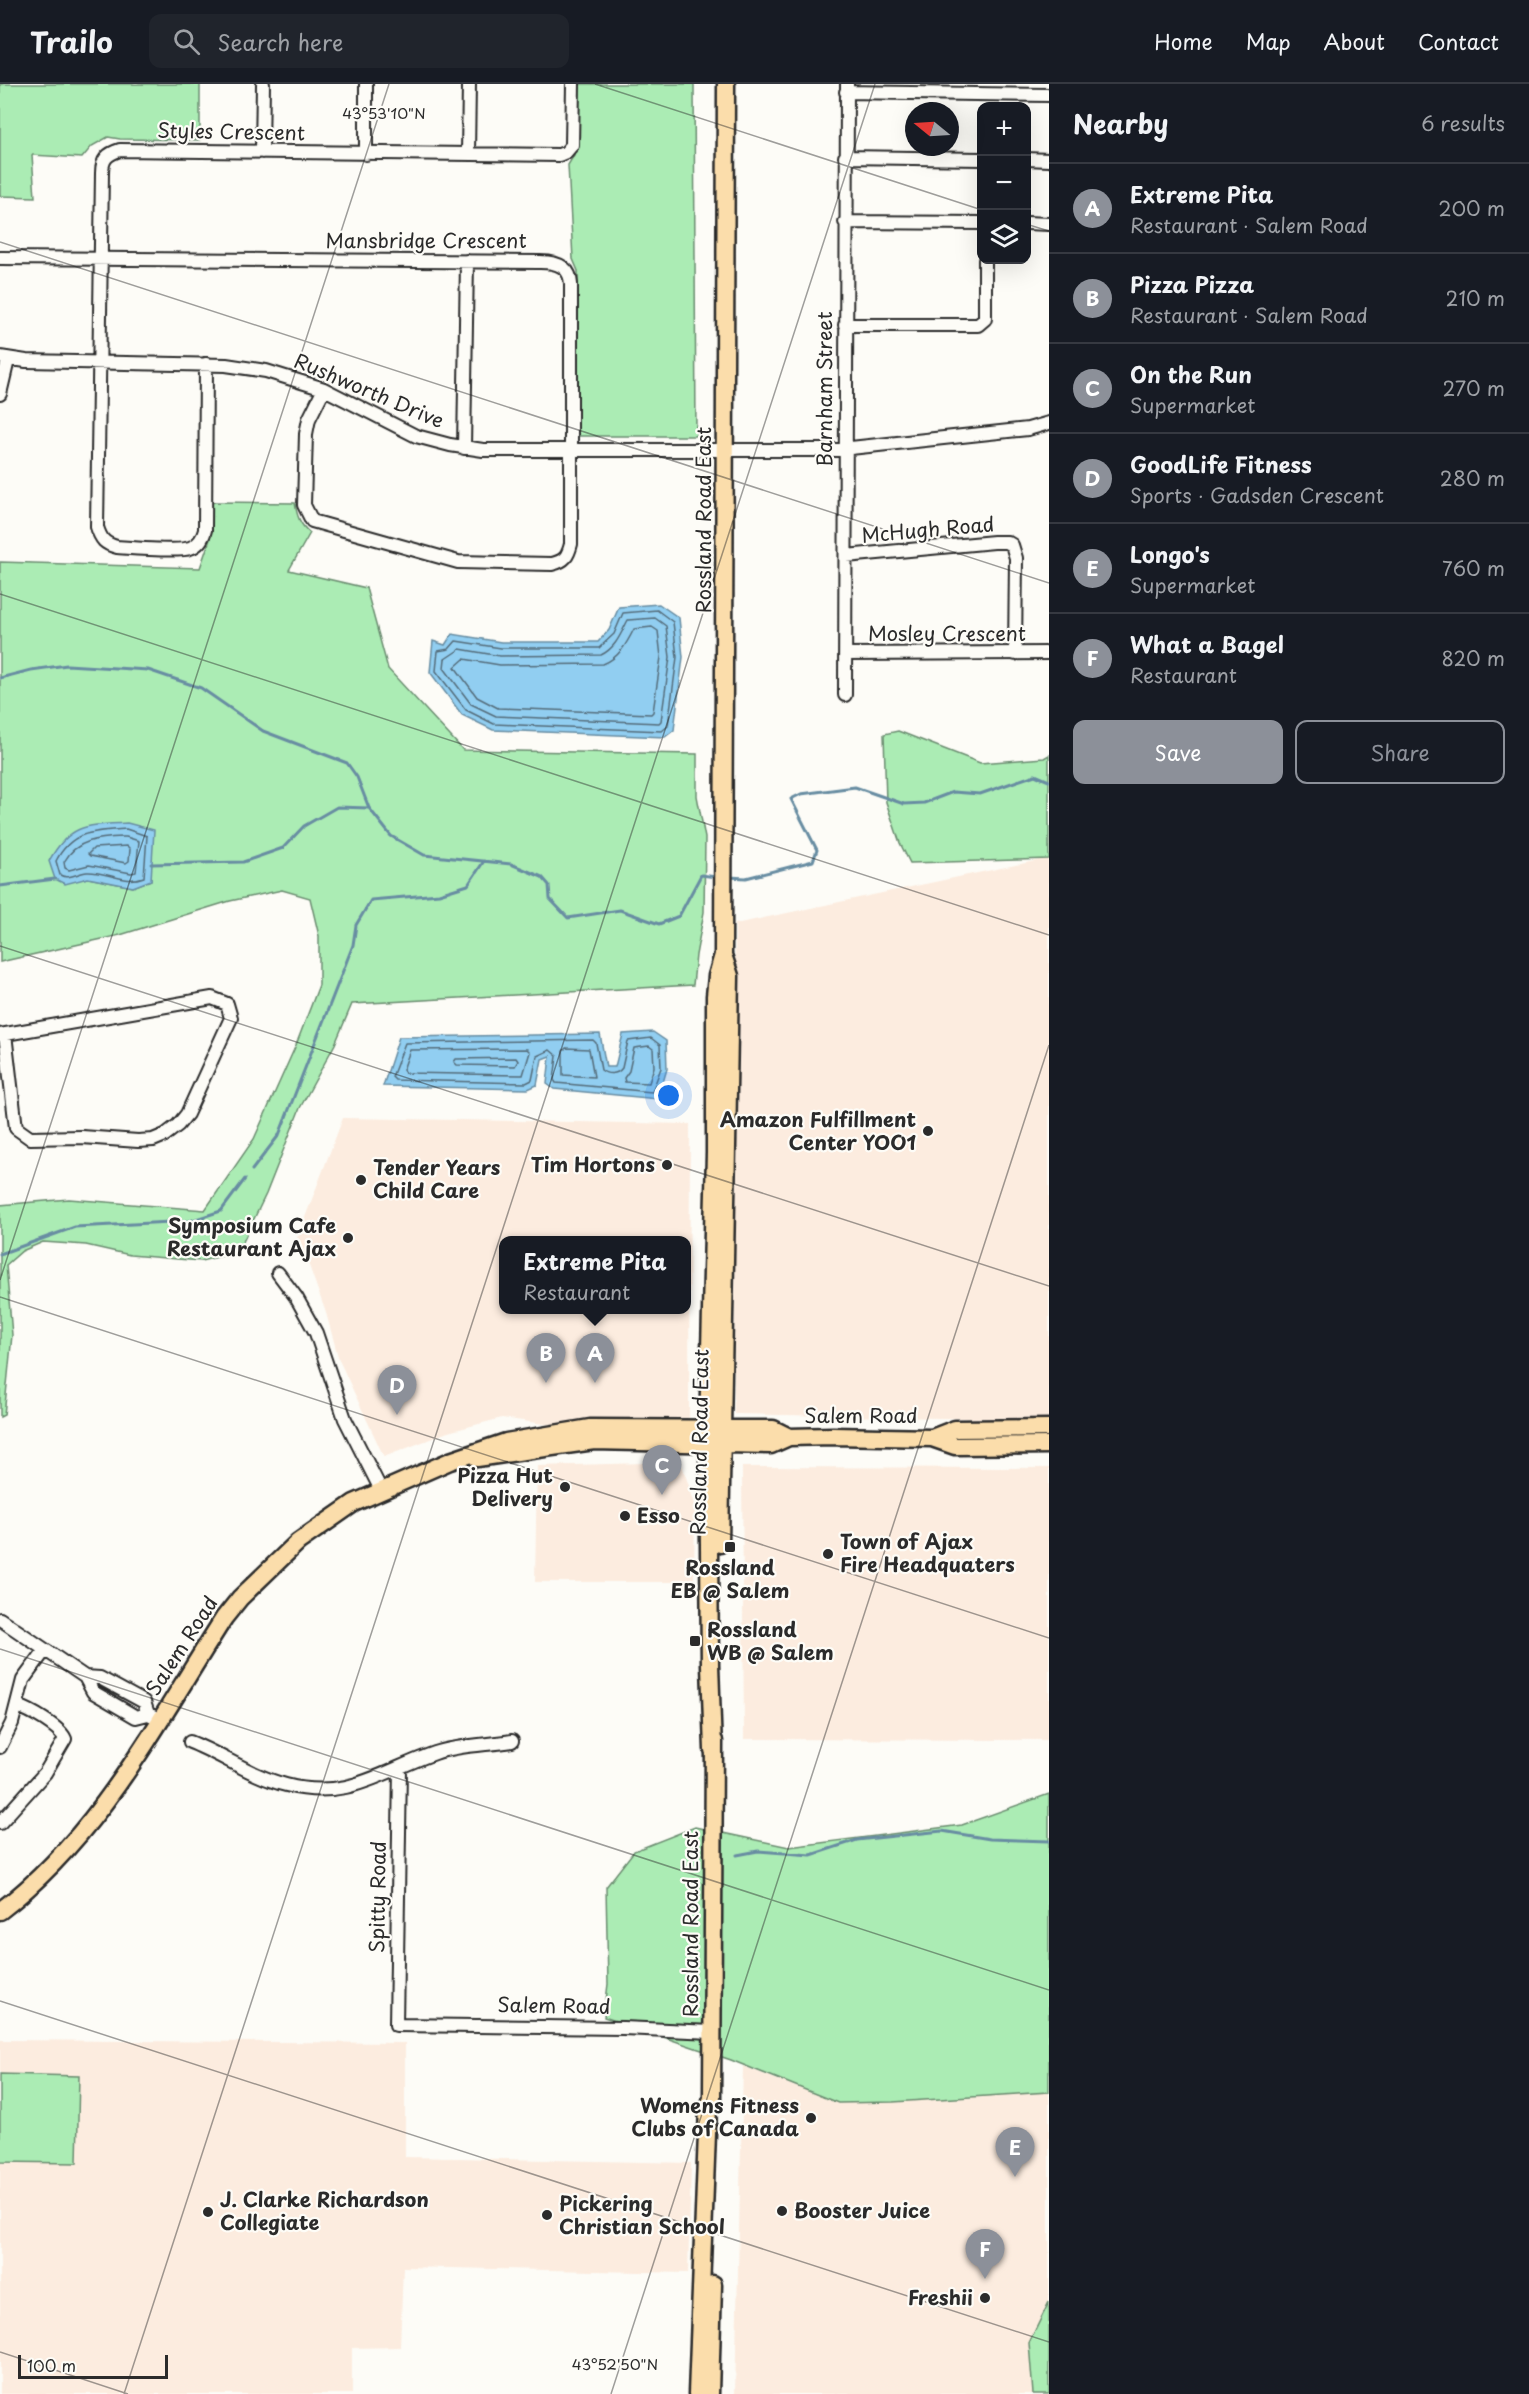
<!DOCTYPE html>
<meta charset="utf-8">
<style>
body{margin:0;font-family:"Playpen Sans",sans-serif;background:#20242c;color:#f1f3f6}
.controls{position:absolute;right:18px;top:18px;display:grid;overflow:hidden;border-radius:12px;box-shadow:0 6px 24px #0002}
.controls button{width:54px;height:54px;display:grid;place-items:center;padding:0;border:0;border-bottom:2px solid #363941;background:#171b24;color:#f1f3f6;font:30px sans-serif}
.compass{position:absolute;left:905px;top:18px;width:54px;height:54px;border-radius:50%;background:#171b24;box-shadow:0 6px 24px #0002;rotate:288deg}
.scale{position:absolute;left:18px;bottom:15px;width:150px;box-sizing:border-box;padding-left:6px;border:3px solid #2b2b2b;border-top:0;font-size:16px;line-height:21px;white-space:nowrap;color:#2b2b2b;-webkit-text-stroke:4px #fdfcf7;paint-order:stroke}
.you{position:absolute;left:669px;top:1012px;width:21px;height:21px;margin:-15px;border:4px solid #fff;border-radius:50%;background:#1a73e8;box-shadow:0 0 0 9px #1a73e833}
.badge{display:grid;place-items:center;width:39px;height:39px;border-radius:50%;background:#8c9099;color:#fff;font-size:20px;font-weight:700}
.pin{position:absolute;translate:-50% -50px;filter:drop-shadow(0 2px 3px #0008)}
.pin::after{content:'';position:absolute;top:32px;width:21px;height:18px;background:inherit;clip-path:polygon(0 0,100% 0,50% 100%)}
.popup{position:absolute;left:499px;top:1152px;width:192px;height:78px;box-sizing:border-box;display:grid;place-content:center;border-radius:12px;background:#171b24;filter:drop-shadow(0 2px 4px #0005);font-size:20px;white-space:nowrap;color:#9ea1a6}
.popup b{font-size:22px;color:#f1f3f6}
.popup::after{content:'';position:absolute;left:50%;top:100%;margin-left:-12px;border:12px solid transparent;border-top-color:#171b24}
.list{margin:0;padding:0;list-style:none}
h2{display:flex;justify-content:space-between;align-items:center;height:78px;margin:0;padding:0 24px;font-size:26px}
h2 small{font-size:20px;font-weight:400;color:#9ea1a6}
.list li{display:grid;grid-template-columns:39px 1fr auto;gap:18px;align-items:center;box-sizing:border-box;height:90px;padding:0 24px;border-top:2px solid #363941}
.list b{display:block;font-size:22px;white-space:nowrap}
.list p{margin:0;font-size:20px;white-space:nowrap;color:#9ea1a6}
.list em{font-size:20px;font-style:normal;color:#9ea1a6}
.actions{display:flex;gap:12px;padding:18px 24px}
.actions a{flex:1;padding:14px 0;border:2px solid #8c9099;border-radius:12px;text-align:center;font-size:21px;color:#8c9099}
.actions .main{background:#8c9099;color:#fff}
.icon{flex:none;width:33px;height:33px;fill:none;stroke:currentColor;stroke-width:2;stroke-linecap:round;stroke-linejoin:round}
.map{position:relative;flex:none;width:1049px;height:2310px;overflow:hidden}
header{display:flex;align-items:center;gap:36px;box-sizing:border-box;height:84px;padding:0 30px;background:#171b24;border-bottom:2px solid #363941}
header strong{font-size:28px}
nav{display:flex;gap:33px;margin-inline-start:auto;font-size:21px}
.search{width:420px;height:54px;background:#20242c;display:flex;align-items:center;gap:15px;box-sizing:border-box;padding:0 21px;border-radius:12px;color:#9ea1a6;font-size:22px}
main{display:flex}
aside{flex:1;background:#171b24}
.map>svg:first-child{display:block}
.built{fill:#fcecdf;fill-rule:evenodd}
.green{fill:#abecb4;stroke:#6b8c70;stroke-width:1.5;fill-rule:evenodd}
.water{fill:#91cef1;stroke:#688da2;stroke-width:1.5}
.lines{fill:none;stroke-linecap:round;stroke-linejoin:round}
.shore{stroke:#546c7a;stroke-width:1.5}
.stream{stroke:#688da2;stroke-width:3}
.minor-casing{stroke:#2b2b2b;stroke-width:16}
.major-casing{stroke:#2b2b2b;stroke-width:21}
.minor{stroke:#fdfcf7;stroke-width:12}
.major{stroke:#fbddab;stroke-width:16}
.ticks{fill:none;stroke:#2b2b2b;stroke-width:1.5;stroke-opacity:0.45}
.poi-dot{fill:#2b2b2b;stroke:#fdfcf7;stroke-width:2}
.labels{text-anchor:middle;stroke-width:4.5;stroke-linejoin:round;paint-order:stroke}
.street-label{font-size:20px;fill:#2b2b2b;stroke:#fdfcf7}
.poi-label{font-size:20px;font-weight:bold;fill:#2b2b2b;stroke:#fdfcf7;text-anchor:start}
.ticks-label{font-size:15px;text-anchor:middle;fill:#2b2b2b;stroke:#fdfcf7;stroke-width:4.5;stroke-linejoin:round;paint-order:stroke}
</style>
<header>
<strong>Trailo</strong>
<div class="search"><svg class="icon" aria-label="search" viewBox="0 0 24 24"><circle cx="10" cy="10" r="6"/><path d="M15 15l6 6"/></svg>Search here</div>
<nav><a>Home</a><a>Map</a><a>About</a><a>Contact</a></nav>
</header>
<main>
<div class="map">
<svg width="1049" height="2310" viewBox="0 0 1049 2310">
<rect width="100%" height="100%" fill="#fdfcf7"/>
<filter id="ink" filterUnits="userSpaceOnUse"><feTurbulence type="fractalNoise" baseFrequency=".0167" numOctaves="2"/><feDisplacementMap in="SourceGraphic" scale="12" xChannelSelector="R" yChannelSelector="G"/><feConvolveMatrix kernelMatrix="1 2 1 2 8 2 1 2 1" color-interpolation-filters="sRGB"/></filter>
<g filter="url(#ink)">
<!-- built -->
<path class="built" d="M1049 774V1336L734 1330 735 840Z
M343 1034 690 1040 689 1335 643 1339 551 1341 502 1334 448 1348 384 1373 339 1276 326 1229 307 1176 296 1157ZM504 1156H686V1226H504Z
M681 1378 695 1420 694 1498H535L537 1382Z
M742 1383 1049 1384V1656L744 1655Z
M0 1956 405 1959V2073L691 2079 688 2189 403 2183 400 2263 352 2264V2310H0Z
M743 1982 838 2019 1049 2008V2218L1030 2259 1033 2310H735Z"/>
<!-- green -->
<path class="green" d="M0 0H200V56L120 55 108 53 92 62 82 74 32 71 35 113 0 112Z
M577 0H694L696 352H578V187L573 175 568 81 574 71Z
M212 418 295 419C297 432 300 441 310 449L289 486 366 504 388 585 463 666 697 670V712L705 754 704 828 696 871 693 901 352 920 335 960 300 1024 266 1110 238 1168 201 1177 130 1171 86 1161 43 1158 22 1167 6 1181 12 1251 4 1331 0 1333V1121L69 1115 205 1126 254 1055 296 961 319 901V852L310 814 282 806 230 817 120 851 0 878V478L200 484 210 455ZM151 780V796L133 803 88 794Z
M898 647 980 679 1044 674 1049 671V775L910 779 900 759 886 718 884 650Z
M1049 1710V2008L893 2018 838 2019 731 1976 604 1933 608 1900 606 1803 634 1767 695 1743 789 1763 962 1741Z
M0 1990 79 1992 77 2079 0 2078Z
M1049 2218V2310H1033L1029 2259Z"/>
<!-- water -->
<path class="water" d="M659 520 679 534 683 573 674 646 665 653 493 646 462 631 430 588 433 557 445 561 452 550 501 558H598L609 546 619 523Z
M127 739 154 746 151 796 133 803 88 794 65 800 55 795 49 777C70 739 88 741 127 739Z
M653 948 666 957 667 985 658 1015 554 1005 547 1000 550 972 542 975 537 1001 528 1005 383 1002 399 953 600 950 606 983H615L623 950Z"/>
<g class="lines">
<!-- shore -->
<path class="shore" d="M657 526 673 538 677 573 668 642 662 647 494 640 466 626 436 587 438 567 449 565 456 557 501 564H599L614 550 623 529Z
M655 534 666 542 670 573 661 637 659 639 496 632 471 620 444 584 445 575 460 565 500 572 601 571C616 564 621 549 628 536Z
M652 543 658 547 661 573 653 628 651 630 498 624 477 613 455 583 464 575 500 581 603 580C619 574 627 559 634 545Z
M126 745 147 752 144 793C122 801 108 787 87 788 77 789 69 796 60 791L56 777C72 746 95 747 126 745Z
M126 753 139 757 136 788 131 789 89 781 69 786 65 784 64 778C77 754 102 754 126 753Z
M127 762 130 765 129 777 126 779 90 772 88 770 94 764Z
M651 954 660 961 661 984 652 1008 556 999 554 996 557 972 550 966 537 972 532 996 526 999 395 996 392 993 405 959 593 956 596 959 601 986C607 991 617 991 622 984L628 957Z
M649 962 653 965 654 983 649 999 625 998 624 994 629 987 634 964Z
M566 964 589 965 594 993 563 991V967Z
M527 965 530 968 523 991 405 989 403 986 410 966Z
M516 974 518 977 515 982 457 981 454 978 456 975Z"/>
<!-- stream -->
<path class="stream" d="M0 594 31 586 67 581 148 586 201 604 263 647 347 679 357 693 369 724 391 752 424 771 511 780 542 793 549 801 550 815 568 834 620 826 659 840 679 832 701 791 716 793
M151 780 243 778 283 764 304 742 337 723 369 724
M729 793 746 794 813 777 817 766 791 715 801 710 855 703 904 720 924 719 953 708 980 710 1035 691 1049 697
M0 802 55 795
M252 1086 279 1051 353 861 356 841 371 816 439 810 468 801 484 777
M0 1170 75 1143 190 1137 221 1127 245 1095
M737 1771 758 1767 811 1771 857 1756 942 1747 990 1755 1049 1757"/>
<defs>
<path id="minor" d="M846 8 1049 11
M262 68 263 0
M366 70V0
M468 70 469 0
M845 73 982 75
M1026 75 1049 76
M845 138 982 139
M1026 139 1049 140
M0 174 540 178C557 178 570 182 571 200V460C568 472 565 477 552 480L458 478 312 437 304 421 306 350 309 335 324 305
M845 241H978L985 235V176
M0 273 26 277 226 281 266 287 324 305 416 352 450 361 483 366H832L1028 345 1049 339
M206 280 205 446C203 454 199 461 190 464 179 468 132 464 117 463 105 460 101 456 97 443L102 89C102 75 107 70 120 66L559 71 566 68 572 61 573 0
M0 310 8 276
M464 364 467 177
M846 472 994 458H1007L1012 461 1016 474 1015 570
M845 570 1049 569
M845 611 847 0
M0 951 212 914 227 920 231 934 187 1030 178 1041 165 1051 153 1056 138 1057 82 1053 30 1054 16 1044 5 950
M278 1189 296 1213 316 1249 345 1335 381 1406
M0 1535 85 1593 93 1608 136 1633 148 1630
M85 1593 100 1594 144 1618 148 1630 153 1632
M190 1658C221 1670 253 1693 286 1701 348 1717 380 1688 435 1669 458 1661 487 1661 512 1657
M0 1663 12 1639 23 1596 45 1566
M400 1685 396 1941 623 1944 712 1948
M0 1739 45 1689 65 1655C60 1643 30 1626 17 1622"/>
<path id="major" d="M932 1354 955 1345 1049 1344
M477 1374 594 1357 771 1361 789 1353 833 1352 932 1354 955 1362 1049 1361
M720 1460 730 892 723 871
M713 1666 710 1581 708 1345 715 1069V912L717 892 723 871 726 0
M0 1827C99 1752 158 1637 224 1534L240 1514 298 1458 354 1419 450 1377 506 1358 590 1344 773 1345 789 1353
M697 2310 708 2023 712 2015 714 1657
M710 2310 713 2200"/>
</defs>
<!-- minor casing -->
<use href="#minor" class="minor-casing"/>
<!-- major casing -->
<use href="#major" class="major-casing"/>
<!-- minor -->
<use href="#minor" class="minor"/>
<!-- major -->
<use href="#major" class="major"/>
</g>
</g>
<!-- ticks -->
<path class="ticks" d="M595 0 982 126M1026 140 1049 147M0 158 1049 499M0 510 1049 851M0 862 1049 1202M0 1196 389 0M0 1213 1049 1554M0 1565 1049 1906M0 1917 1049 2258M0 2268 128 2310M124 2310 875 0M611 2310 1049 961"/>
<!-- markers -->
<g class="poi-dot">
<circle cx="928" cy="1047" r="6"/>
<circle cx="667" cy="1081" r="6"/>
<circle cx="361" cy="1096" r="6"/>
<circle cx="348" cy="1154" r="6"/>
<circle cx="565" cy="1403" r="6"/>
<circle cx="625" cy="1432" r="6"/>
<rect x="724" y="1457" width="12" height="12" rx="3"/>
<circle cx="828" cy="1470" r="6"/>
<rect x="689" y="1551" width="12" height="12" rx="3"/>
<circle cx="811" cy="2034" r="6"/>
<circle cx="782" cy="2127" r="6"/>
<circle cx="208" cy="2128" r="6"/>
<circle cx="547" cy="2131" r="6"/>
<circle cx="985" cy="2214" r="6"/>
</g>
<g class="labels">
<!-- street labels -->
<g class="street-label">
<text transform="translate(231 48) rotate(1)" y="7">Styles Crescent</text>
<text x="426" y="164">Mansbridge Crescent</text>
<text transform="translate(825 305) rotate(-90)" y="7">Barnham Street</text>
<text transform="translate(369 307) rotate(23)" y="7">Rushworth Drive</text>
<text transform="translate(704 436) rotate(-90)" y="7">Rossland Road East</text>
<text transform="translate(928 446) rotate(-5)" y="7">McHugh Road</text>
<text x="947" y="557">Mosley Crescent</text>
<text x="861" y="1339">Salem Road</text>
<text transform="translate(700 1358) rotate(-89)" y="7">Rossland Road East</text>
<text transform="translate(182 1562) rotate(-57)" y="7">Salem Road</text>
<text transform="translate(378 1813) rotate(-89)" y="7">Spitty Road</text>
<text transform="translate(691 1840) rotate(-90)" y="7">Rossland Road East</text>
<text transform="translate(554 1922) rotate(1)" y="7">Salem Road</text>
</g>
<!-- poi labels -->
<g class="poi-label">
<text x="916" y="1043" text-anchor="end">Amazon Fulfillment<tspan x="916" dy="23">Center YOO1</tspan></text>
<text x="655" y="1088" text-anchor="end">Tim Hortons</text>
<text x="373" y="1091">Tender Years<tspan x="373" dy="23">Child Care</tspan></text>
<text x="336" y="1149" text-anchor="end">Symposium Cafe<tspan x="336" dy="23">Restaurant Ajax</tspan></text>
<text x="553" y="1399" text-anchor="end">Pizza Hut<tspan x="553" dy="23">Delivery</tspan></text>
<text x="637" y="1439">Esso</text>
<text x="840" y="1465">Town of Ajax<tspan x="840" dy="23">Fire Headquaters</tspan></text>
<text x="730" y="1491" text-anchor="middle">Rossland<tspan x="730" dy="23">EB @ Salem</tspan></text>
<text x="707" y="1553">Rossland<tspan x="707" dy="23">WB @ Salem</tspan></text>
<text x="799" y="2029" text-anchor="end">Womens Fitness<tspan x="799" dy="23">Clubs of Canada</tspan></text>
<text x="220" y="2123">J. Clarke Richardson<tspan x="220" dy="23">Collegiate</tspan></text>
<text x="559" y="2127">Pickering<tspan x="559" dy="23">Christian School</tspan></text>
<text x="794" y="2134">Booster Juice</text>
<text x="973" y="2221" text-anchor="end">Freshii</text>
</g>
</g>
<g class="ticks-label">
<text x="384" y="35">43°53'10"N</text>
<text x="615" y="2286">43°52'50"N</text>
</g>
</svg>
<div class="controls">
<button>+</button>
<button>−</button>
<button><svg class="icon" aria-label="layers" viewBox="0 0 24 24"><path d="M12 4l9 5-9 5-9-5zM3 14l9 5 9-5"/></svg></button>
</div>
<svg class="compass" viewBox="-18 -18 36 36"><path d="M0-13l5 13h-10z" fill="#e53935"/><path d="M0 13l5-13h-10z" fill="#9ea1a6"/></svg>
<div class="scale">100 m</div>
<div class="you"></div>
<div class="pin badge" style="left:595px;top:1299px">A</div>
<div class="popup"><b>Extreme Pita</b>Restaurant</div>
<div class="pin badge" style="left:546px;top:1299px">B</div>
<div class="pin badge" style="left:662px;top:1411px">C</div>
<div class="pin badge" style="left:397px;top:1331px">D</div>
<div class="pin badge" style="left:1015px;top:2093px">E</div>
<div class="pin badge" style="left:985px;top:2195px">F</div>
</div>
<aside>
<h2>Nearby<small>6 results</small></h2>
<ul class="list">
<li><span class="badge">A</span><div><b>Extreme Pita</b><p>Restaurant · Salem Road</p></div><em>200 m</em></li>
<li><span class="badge">B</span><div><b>Pizza Pizza</b><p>Restaurant · Salem Road</p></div><em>210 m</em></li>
<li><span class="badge">C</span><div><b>On the Run</b><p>Supermarket</p></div><em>270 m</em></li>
<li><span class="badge">D</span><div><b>GoodLife Fitness</b><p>Sports · Gadsden Crescent</p></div><em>280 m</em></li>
<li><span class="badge">E</span><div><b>Longo's</b><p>Supermarket</p></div><em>760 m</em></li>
<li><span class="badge">F</span><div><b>What a Bagel</b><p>Restaurant</p></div><em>820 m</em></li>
</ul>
<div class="actions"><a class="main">Save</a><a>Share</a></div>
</aside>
</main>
